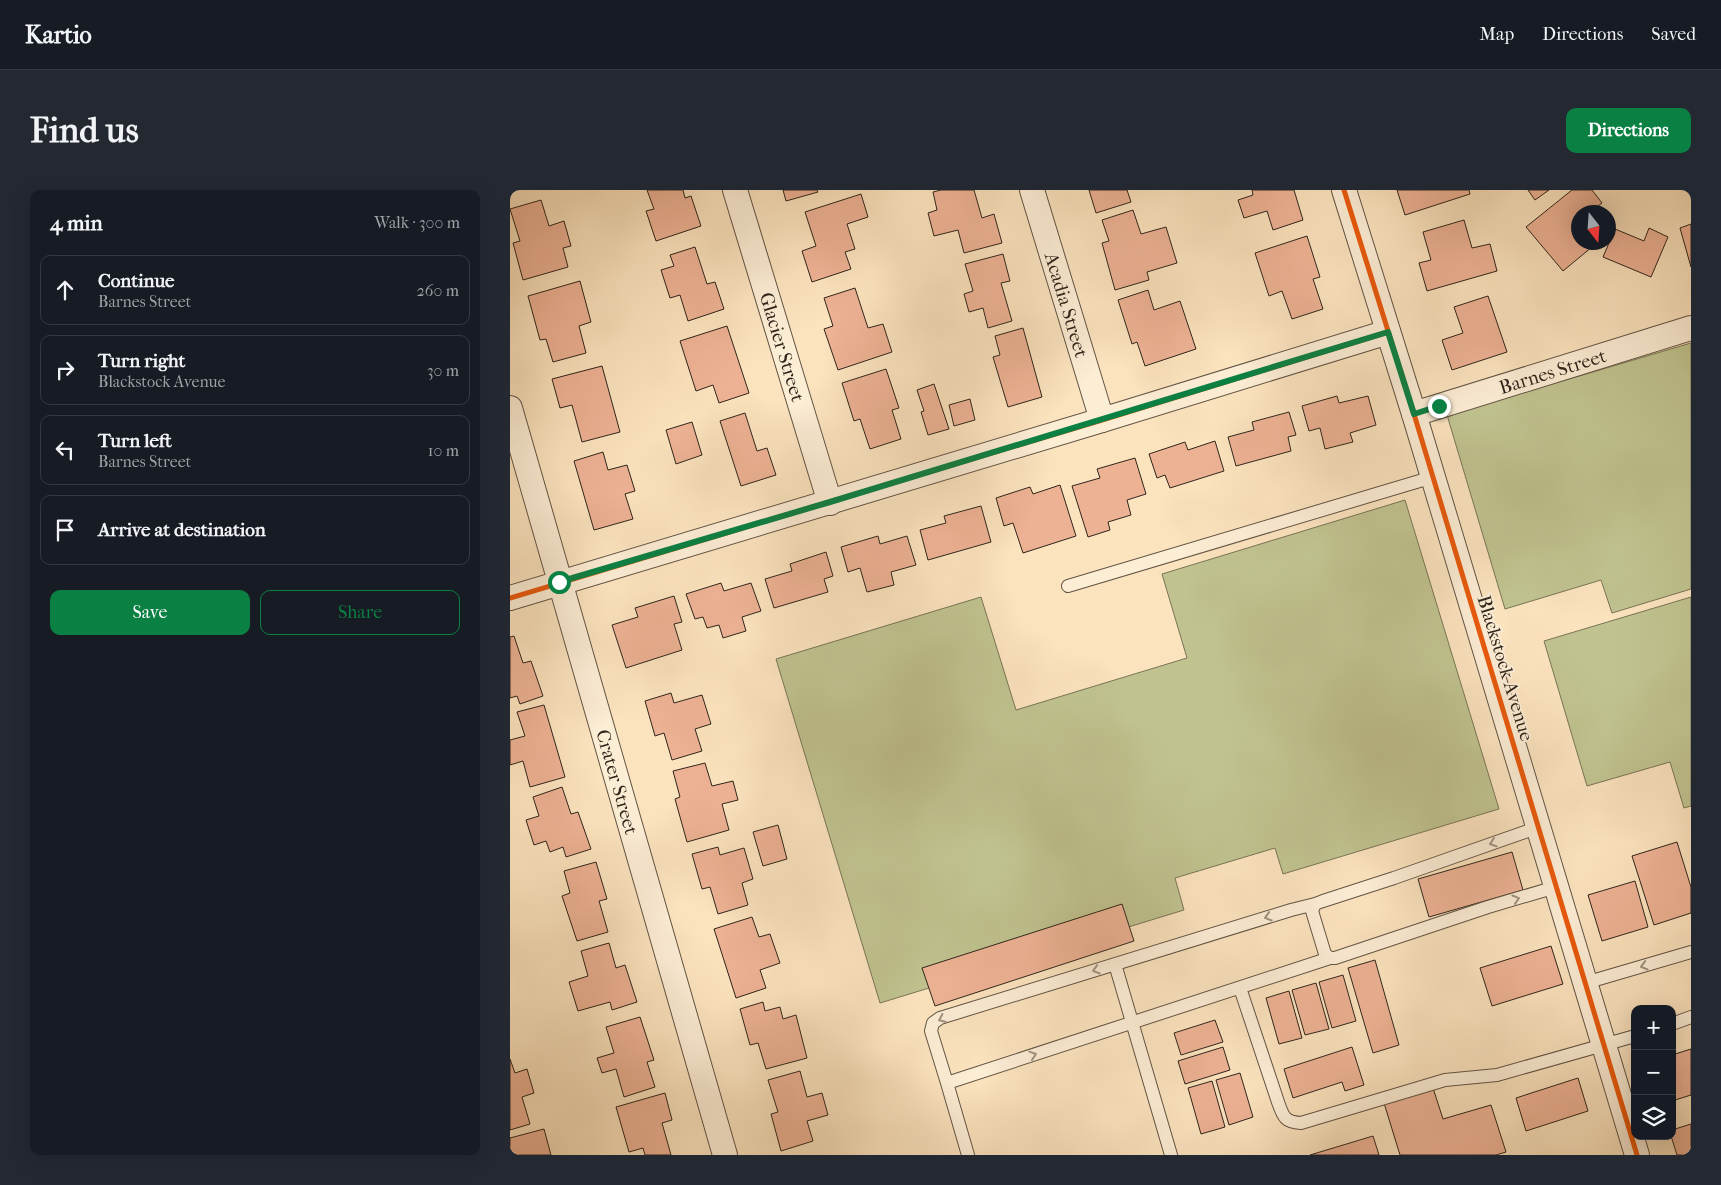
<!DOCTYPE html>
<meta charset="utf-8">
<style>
body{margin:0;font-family:"IM FELL French Canon",serif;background:#242831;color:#f1f3f6}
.controls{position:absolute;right:15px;bottom:15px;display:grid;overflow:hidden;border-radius:10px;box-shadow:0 5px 20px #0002}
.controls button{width:45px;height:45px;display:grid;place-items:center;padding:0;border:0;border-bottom:1px solid #363941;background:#171b24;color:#f1f3f6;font:25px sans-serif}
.compass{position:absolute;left:1061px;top:15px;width:45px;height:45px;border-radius:50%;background:#171b24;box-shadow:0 5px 20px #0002;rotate:163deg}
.stop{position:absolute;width:15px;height:15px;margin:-11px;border:4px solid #0b8043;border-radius:50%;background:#fff}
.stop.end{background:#0b8043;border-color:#fff;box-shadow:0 1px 5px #0008}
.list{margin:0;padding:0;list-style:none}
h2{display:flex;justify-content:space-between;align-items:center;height:65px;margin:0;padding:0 20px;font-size:21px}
h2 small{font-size:16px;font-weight:400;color:#9ea1a6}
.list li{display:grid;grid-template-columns:32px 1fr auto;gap:15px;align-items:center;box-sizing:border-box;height:70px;margin:0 10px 10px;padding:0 10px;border:1px solid #363941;border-radius:10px}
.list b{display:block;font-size:19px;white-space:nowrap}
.list p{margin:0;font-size:16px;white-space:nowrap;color:#9ea1a6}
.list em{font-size:16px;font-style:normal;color:#9ea1a6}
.actions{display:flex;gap:10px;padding:15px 20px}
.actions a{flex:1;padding:11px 0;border:1px solid #0b8043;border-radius:10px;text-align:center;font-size:18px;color:#0b8043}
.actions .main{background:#0b8043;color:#fff}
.icon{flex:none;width:28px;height:28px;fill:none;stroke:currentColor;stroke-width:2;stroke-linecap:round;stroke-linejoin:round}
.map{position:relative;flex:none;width:1181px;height:965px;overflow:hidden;border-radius:10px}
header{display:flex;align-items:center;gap:30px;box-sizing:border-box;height:70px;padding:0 25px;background:#171b24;border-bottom:1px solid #363941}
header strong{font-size:24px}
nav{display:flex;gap:28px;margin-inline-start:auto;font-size:18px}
.intro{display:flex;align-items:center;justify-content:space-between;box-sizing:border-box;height:120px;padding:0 30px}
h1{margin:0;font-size:35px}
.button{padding:12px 22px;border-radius:10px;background:#0b8043;color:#fff;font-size:18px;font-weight:700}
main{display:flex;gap:30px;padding:0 30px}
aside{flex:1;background:#171b24;border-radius:10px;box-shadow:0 5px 20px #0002}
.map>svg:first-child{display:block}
.green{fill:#c0c390;stroke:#787456}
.building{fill:#edb294;stroke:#2f251b}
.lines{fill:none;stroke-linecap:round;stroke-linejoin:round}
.service-casing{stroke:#625444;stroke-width:14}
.minor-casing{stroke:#625444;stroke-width:26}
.service{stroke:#fcedd5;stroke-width:12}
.minor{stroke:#fcedd5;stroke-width:24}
.cycleway-casing{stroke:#fcedd5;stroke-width:8}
.cycleway{stroke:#e8590c;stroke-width:5}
.oneway{stroke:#a09381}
.route{stroke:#0b8043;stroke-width:6}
.labels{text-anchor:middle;stroke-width:4;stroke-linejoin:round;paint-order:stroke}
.street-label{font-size:19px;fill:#2f251b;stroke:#fcedd5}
</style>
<header>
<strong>Kartio</strong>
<nav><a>Map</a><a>Directions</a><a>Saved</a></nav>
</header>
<div class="intro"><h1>Find us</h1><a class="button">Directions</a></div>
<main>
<aside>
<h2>4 min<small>Walk · 300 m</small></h2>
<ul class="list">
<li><svg class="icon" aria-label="ahead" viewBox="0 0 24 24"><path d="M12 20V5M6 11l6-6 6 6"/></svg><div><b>Continue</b><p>Barnes Street</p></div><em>260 m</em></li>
<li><svg class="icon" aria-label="right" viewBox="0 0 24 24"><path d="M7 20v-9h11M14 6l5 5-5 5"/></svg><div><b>Turn right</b><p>Blackstock Avenue</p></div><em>30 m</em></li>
<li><svg class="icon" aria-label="left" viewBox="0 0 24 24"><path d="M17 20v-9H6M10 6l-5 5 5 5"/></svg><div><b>Turn left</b><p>Barnes Street</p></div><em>10 m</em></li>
<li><svg class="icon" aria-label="arrive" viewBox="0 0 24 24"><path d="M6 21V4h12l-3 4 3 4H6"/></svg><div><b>Arrive at destination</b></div></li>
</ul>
<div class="actions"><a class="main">Save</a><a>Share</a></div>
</aside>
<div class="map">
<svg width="1181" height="965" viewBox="0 0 1181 965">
<rect width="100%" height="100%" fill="#fbe3be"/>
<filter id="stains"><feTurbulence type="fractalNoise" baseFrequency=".004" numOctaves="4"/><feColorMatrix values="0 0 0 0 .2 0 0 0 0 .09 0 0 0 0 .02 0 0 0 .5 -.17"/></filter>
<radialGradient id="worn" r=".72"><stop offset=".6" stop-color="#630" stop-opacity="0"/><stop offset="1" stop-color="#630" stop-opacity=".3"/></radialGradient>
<!-- green -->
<path class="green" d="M1181 153V399L1102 423 1091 390 995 419 937 225Z
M895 310 989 619 773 684 765 658 665 688 674 720 370 813 266 469 471 407 506 520 677 468 652 384Z
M1181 407V616L1174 618 1160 572 1077 596 1034 451Z"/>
<!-- building -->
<path class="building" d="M137 0H173L175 8 181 6 191 36 146 51 136 21 144 19Z
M273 0H307L308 2 276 11Z
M431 0H464L472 28 484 24 492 53 454 63 448 40 424 46 418 23 427 20 423 2Z
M579 0H617L621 12 586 23Z
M742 0H784L793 30 763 40 757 21 734 28 728 10 743 5Z
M887 0H959L960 4 895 25Z
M1018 0H1039L1025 10Z
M1062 0H1082L1092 13 1080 22H1068V52H1088L1053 81 1016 37Z
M351 4 358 27 337 34 345 59 335 62 341 79 302 92 292 61 306 56 295 22Z
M31 10 39 36 54 31 61 56 53 58 58 77 13 90 3 53 10 51 0 19Z
M623 20 631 44 656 37 667 73 637 82 639 90 605 100 592 53 599 51 592 30Z
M954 30 962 58 980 54 987 81 917 101 909 73 921 70 913 42Z
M1181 34V77L1170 38Z
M1139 38 1158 47 1141 87 1093 67 1105 39 1134 51Z
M797 46 810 87 803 89 813 119 782 129 772 101 759 106 745 63Z
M185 57 197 94 205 92 214 119 178 131 170 105 160 108 151 80 164 76 160 65Z
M493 64 500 91 491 93 502 131 478 138 473 118 459 122 454 104 463 101 455 74Z
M70 91 81 132 69 136 76 163 43 172 36 149 30 150 18 106Z
M345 98 358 138 373 134 382 162 328 180 314 139 323 136 314 108Z
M638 100 644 120 670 111 686 159 635 176 627 152 622 154 608 110Z
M978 106 997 162 942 180 932 150 953 143 944 117Z
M217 136 239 203 209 213 203 195 186 201 170 151Z
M513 138 532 207 498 217 483 167 490 165 485 146Z
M92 176 110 242 72 252 62 215 50 218 42 189Z
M376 179 389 218 382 220 391 249 360 259 350 229 344 231 332 193Z
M424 194 439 239 418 245 411 222 414 221 407 200Z
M827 206 829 213 858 206 866 235 840 243 843 252 815 259 810 238 799 241 792 216Z
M460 209 465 230 444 236 439 215Z
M779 222 786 245 778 247 781 261 726 276 718 247 744 240 742 232Z
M235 223 247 261 257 258 266 285 231 296 210 231Z
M182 232 192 265 166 274 156 240Z
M705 251 714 281 660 298 655 285 647 288 639 264 675 252 678 260Z
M93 262 98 280 117 275 125 301 115 304 123 329 84 340 64 271Z
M625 268 636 304 617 310 621 325 598 332 600 340 578 347 562 296 590 288 587 279Z
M550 295 566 346 513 363 503 333 494 336 486 308 520 297 523 304Z
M471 316 481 352 418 370 410 340 436 333 434 326Z
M368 346 370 354 397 346 406 375 381 382 384 395 357 402 350 378 338 382 331 357Z
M316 362 323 386 314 389 318 402 264 418 255 389 282 381 280 374Z
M211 393 214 401 241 393 251 421 232 427 236 441 213 448 209 435 197 438 193 427 185 429 176 404Z
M164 406 172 432 164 434 172 460 116 478 102 435 128 427 125 418Z
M4 446 13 473 21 471 33 506 10 514 7 506 0 508V447Z
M161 503 164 513 192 505 201 534 185 539 192 561 162 570 154 543 145 546 135 511Z
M34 515 55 587 20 597 13 571 0 575V550L15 546 7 522Z
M195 573 202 596 223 591 228 610 212 614 219 640 177 652 165 609 170 607 163 581Z
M52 597 61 624 68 622 81 659 56 667 53 657 40 662 36 651 24 655 16 630 29 626 23 607Z
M268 635 277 669 253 676 243 642Z
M1167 652 1181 697V723L1144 735 1122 666Z
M208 657 210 665 234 658 243 689 232 693 238 715 208 724 200 697 192 699 182 664Z
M1002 662 1013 700 919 727 908 689Z
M86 672 97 709 89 711 98 742 67 751 52 706 60 703 54 681Z
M1125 691 1138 737 1092 751 1078 705Z
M612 714 624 751 425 816 412 778Z
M242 727 249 747 260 744 270 773 250 780 256 798 226 808 204 739Z
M99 753 106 778 115 775 127 812 102 820 100 812 68 821 59 792 78 786 71 761Z
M1041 756 1053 794 982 816 970 778Z
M865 770 889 855 863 863 838 778Z
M833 785 846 831 822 838 809 792Z
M806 793 819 839 795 845 782 800Z
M779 801 792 848 769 854 756 808Z
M253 812 255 821 270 817 273 829 286 825 297 868 256 879 248 853 240 855 230 819Z
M130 827 144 870 137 872 145 897 114 907 106 879 92 883 87 868 104 863 96 837Z
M705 830 713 852 671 865 664 843Z
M713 857 720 880 675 894 668 871Z
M842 857 854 895 835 901 832 892 783 908 774 879Z
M1181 859V905L1162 911V865Z
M0 869 5 883 17 879 24 903 12 907 20 934 0 940Z
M290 881 297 907 312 903 318 925 297 931 303 951 271 961 261 924 268 922 258 890Z
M730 883 743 927 719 935 706 890Z
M1068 888 1078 921 1016 941 1006 908Z
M702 891 715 937 691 944 678 898Z
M923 898 933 929 981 915 996 962 986 965H890L874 913Z
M155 903 162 930 152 933 161 965H135L133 958 119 962 106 917Z
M1181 934V965H1167L1161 946 1162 940Z
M34 939 41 965H0V948Z
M863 946 869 965H800Z"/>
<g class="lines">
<defs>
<path id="service" d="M558 396 923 287
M1029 637 884 688 813 711 805 714 802 721 815 764 820 768H825L978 717 1046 697
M805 714 781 720 430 828 423 833 421 841 437 893 820 768
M605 774 661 965
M1075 793 1181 762
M730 798 768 912C773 926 774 932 791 933L935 890 987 885 1125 846
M1162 834 1181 827
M437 893 458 965"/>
<g id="minor">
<path id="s1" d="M225 0 320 313"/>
<path id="s2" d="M522 0 592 230"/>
<path d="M834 0 904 224 1127 965"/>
<path id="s3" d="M0 218 215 965"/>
<path id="s4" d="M904 224 1181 138"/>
<path d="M0 408 592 230 878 142"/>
</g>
</defs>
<!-- service casing -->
<use href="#service" class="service-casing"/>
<!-- minor casing -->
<use href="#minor" class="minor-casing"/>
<!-- service -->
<use href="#service" class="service"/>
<!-- minor -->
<use href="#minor" class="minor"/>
<defs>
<path id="cycleway" d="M834 0 904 224 1127 965
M0 408 592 230 878 142"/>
</defs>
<!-- cycleway casing -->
<use href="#cycleway" class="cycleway-casing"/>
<!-- cycleway -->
<use href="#cycleway" class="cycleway"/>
</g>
<!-- one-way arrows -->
<defs><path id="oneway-chevron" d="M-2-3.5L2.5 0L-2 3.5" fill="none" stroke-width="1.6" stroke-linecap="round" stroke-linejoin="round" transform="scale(1.25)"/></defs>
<g class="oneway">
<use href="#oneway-chevron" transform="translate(983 653) rotate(161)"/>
<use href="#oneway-chevron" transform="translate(1006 709) rotate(-17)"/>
<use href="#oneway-chevron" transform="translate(758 727) rotate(163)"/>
<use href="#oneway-chevron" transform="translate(1134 776) rotate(164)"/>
<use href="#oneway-chevron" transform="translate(586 780) rotate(163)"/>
<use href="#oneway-chevron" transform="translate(432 829) rotate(155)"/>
<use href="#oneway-chevron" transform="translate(523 865) rotate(-18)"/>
</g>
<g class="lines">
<!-- route -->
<path class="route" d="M49 392 320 312 878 142 904 224 929 216"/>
</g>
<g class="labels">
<!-- street labels -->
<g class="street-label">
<text dy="7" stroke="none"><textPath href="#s2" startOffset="120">Acadia Street</textPath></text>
<text dy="7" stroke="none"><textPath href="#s1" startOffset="164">Glacier Street</textPath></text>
<text dy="7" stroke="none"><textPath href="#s4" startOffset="145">Barnes Street</textPath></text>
<text transform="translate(996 478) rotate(73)" y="7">Blackstock Avenue</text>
<text dy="7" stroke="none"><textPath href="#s3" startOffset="389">Crater Street</textPath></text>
</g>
</g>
<rect width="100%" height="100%" filter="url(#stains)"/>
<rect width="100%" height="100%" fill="url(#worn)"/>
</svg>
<div class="controls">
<button>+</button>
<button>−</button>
<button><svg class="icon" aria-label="layers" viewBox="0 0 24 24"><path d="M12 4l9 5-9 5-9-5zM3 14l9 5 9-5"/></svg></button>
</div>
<svg class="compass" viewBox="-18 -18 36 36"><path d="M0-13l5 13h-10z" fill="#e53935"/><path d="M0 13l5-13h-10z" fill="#9ea1a6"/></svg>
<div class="stop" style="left:49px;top:392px"></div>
<div class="stop end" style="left:929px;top:216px"></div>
</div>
</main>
